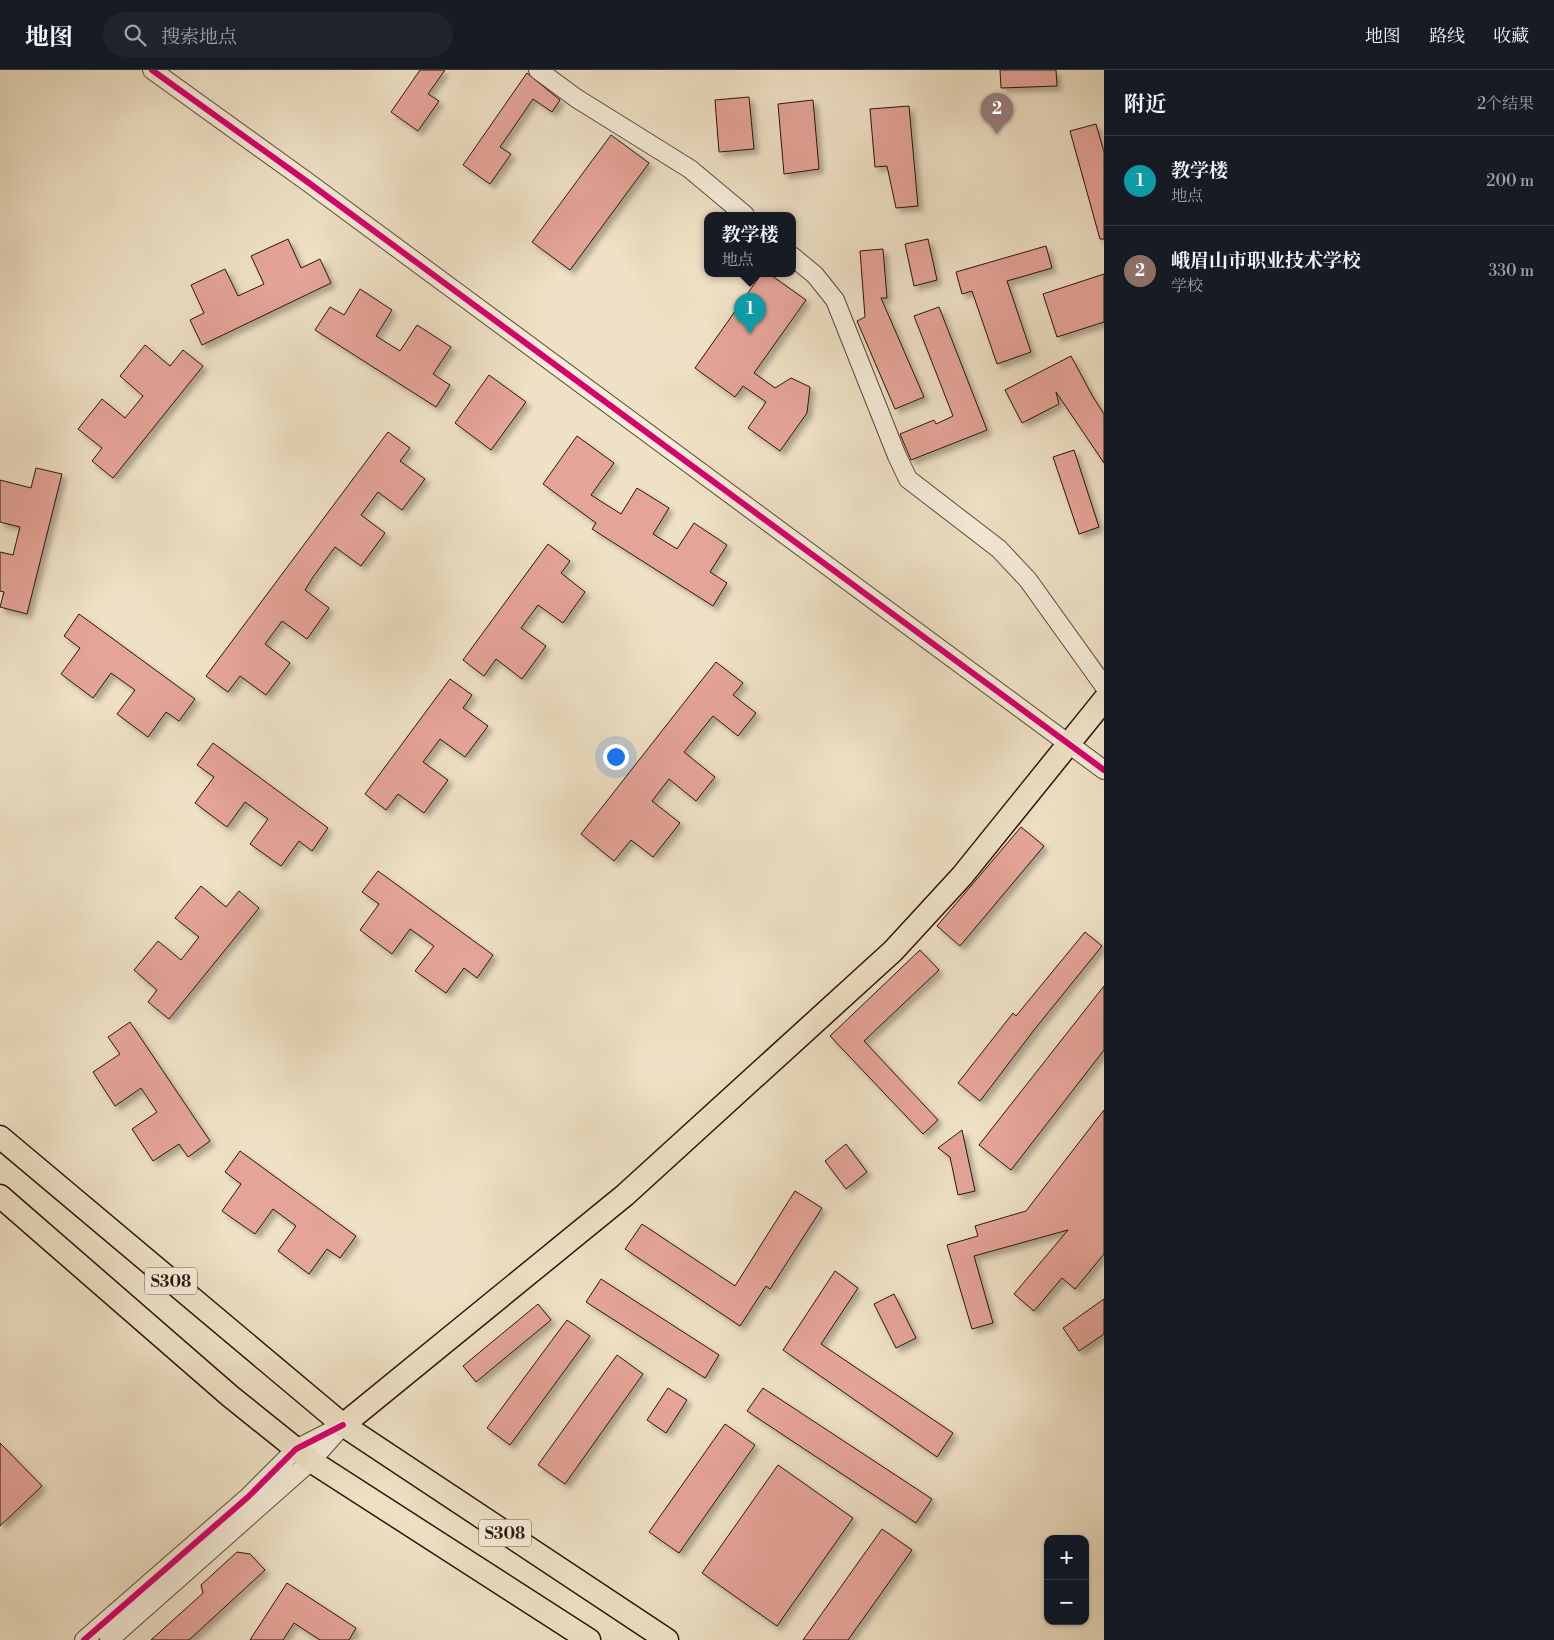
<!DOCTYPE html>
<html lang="zh">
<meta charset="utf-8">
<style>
body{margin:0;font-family:"Libre Bodoni","Noto Serif SC",serif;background:#20242c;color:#f1f3f6}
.controls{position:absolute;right:15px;bottom:15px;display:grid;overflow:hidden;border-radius:10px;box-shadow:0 1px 4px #0004}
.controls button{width:45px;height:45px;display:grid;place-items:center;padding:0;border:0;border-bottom:1px solid #363941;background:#171b24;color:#f1f3f6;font:25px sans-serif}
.you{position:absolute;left:615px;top:686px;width:18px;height:18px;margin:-12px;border:4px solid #fff;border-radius:50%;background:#1a73e8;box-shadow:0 0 0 8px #1a73e833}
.badge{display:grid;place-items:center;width:32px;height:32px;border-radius:50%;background:#1a73e8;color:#fff;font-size:16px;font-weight:700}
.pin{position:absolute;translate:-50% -41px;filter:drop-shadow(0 1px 2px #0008)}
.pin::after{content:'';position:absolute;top:26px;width:18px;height:15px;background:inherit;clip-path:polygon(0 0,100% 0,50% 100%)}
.popup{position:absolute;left:704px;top:142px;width:92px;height:65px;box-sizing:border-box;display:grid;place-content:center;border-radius:10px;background:#171b24;filter:drop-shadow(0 1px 4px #0005);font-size:16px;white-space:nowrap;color:#9ea1a6}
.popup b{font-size:19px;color:#f1f3f6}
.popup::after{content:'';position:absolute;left:50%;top:100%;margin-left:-10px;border:10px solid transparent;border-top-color:#171b24}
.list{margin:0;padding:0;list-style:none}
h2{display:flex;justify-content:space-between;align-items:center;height:65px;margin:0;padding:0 20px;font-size:21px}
h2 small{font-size:16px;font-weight:400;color:#9ea1a6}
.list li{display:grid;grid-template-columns:32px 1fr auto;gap:15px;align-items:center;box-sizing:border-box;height:90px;padding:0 20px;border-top:1px solid #363941}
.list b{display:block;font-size:19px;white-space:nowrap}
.list p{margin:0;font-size:16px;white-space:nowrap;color:#9ea1a6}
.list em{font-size:16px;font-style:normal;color:#9ea1a6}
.icon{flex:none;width:28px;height:28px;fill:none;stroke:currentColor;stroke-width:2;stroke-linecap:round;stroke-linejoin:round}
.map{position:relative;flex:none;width:1104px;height:1570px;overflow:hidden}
header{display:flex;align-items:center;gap:30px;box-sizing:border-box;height:70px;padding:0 25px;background:#171b24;border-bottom:1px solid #363941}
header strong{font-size:24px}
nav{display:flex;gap:28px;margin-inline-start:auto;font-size:18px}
.search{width:350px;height:45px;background:#20242c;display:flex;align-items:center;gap:12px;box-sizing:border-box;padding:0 18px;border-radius:28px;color:#9ea1a6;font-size:19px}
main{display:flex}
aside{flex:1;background:#171b24}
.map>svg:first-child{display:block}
.building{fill:#e5a498;stroke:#29150b;filter:url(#shadow)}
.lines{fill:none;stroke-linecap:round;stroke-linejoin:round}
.minor-casing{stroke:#5a483a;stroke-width:20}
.major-casing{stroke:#29150b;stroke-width:25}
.minor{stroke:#f5ecd9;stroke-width:18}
.major{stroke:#efe1c5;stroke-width:22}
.cycleway-casing{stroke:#f5ecd9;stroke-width:9}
.cycleway{stroke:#d6006c;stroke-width:6}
.labels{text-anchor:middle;stroke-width:5;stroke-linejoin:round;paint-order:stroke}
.shield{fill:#f5ecd9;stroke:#665649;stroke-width:1}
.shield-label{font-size:16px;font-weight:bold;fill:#29150b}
</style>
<header>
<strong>地图</strong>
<div class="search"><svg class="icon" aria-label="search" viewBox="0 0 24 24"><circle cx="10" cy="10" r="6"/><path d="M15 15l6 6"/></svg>搜索地点</div>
<nav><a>地图</a><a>路线</a><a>收藏</a></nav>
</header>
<main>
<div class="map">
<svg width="1104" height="1570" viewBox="0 0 1104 1570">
<defs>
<filter id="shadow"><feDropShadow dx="4.5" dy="4.5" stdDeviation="2.5" flood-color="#0004"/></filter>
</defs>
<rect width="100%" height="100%" fill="#efe1c5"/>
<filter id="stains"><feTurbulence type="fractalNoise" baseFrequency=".004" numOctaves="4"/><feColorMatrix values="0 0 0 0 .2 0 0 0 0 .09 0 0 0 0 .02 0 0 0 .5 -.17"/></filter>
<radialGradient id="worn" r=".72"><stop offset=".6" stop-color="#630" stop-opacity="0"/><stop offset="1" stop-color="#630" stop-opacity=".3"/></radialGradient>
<!-- building -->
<path class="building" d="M420 0H445L428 24 439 31 418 61 391 42Z
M1000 0H1056L1057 16 1001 18Z
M527 3 560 30 552 42 533 29 500 77 511 84 490 114 463 95Z
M749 27 754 79 719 82 715 30Z
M813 30 819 99 784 104 778 34Z
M909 36 918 136 896 138 887 96 875 97 870 39Z
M1096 54 1104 82V169H1100L1070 61Z
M611 65 649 93 570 200 532 172Z
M288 169 301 198 320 189 331 213 202 275 190 250 204 243 191 215 225 199 238 226 264 214 251 186Z
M928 169 937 210 914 216 905 174Z
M1046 176 1052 198 1007 211 1031 282 997 294 972 221 962 224 956 202Z
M883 179 887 228H881L924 327 895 339 857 251 865 247 860 181Z
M762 203H768L806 230 754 303 775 318 791 308 810 317 807 343 780 381 748 358 766 332 743 316 735 327 695 298Z
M1104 204V252L1057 267 1043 224Z
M360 219 392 240 376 266 400 281 417 255 451 277 433 304 450 315 436 337 315 260 330 237 344 245Z
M939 237 987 360 911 390 900 364 934 350 936 354 953 346 914 246Z
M145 275 170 296 183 280 203 296 113 408 92 391 102 378 78 359 102 329 125 348 143 326 120 306Z
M1071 286 1093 327 1104 344V393L1056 322 1059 334 1022 353 1005 320Z
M489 305 526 332 491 380 455 353Z
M388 362 410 378 400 391 425 409 402 440 378 422 361 445 385 463 361 496 335 477 313 507 305 520 329 538 307 569 282 551 265 574 290 593 266 625 240 606 228 622 206 606Z
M577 366 614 393 591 425 621 444 637 418 669 438 653 464 677 479 694 453 727 475 710 502 727 513 713 536 592 459 596 453 543 414Z
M1074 380 1099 457 1079 464 1053 387Z
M36 398 62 404 27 544 0 537 4 522 0 521V482L13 485 20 457 0 452V410L31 418Z
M548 474 570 491 561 503 585 522 563 553 538 535 521 558 546 576 522 609 496 589 484 606 463 590Z
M79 544 195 629 179 651 166 642 148 667 117 644 135 620 111 603 93 628 61 604 80 578 64 566Z
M716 592 743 613 733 625 756 643 738 666 713 646 684 682 715 707 696 731 669 709 652 731 680 753 653 787 631 770 614 791 581 764Z
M450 609 472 625 463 638 488 656 465 687 440 669 423 692 448 710 424 743 398 724 386 740 365 724Z
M213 673 328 758 312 781 299 771 281 796 250 774 268 749 245 732 227 757 195 733 214 707 197 695Z
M1021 757 1044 776 960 876 937 856Z
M378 801 493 885 477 908 464 898 446 923 415 901 434 876 410 859 392 884 360 860 379 834 362 822Z
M201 816 226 837 239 821 259 838 169 949 148 932 157 920 134 900 158 871 181 890 199 867 175 848Z
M1085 862 1102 876 1034 960 980 1031 958 1013 1013 943 1016 946Z
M920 880 939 900 864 971 938 1050 923 1064 830 966Z
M1104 916V980L1011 1100 979 1075Z
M130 952 210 1071 188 1087 179 1074 153 1091 132 1059 157 1042 141 1018 115 1036 93 1002 120 984 108 967Z
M1104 1040V1184L1075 1219 1062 1208 1034 1241 1014 1224 1068 1160 974 1186 993 1253 972 1259 947 1175 978 1166 975 1156 1026 1141Z
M962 1060 975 1121 958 1125 950 1087 938 1078Z
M846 1074 867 1102 846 1119 825 1091Z
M240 1081 356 1166 340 1188 327 1179 309 1204 278 1181 296 1156 273 1139 255 1164 222 1141 241 1114 225 1102Z
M795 1121 822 1138 770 1219 766 1216 740 1256 625 1179 642 1154 735 1216Z
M835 1201 858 1218 821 1274 953 1363 937 1387 783 1280Z
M601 1209 719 1285 705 1308 586 1232Z
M894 1224 916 1268 896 1278 874 1234Z
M1104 1229V1264L1079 1281 1063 1258Z
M538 1234 551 1250 476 1312 463 1296Z
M567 1250 590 1266 510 1375 487 1358Z
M617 1285 643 1304 565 1414 538 1395Z
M668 1318 687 1330 666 1363 647 1350Z
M763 1318 932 1429 916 1453 747 1341Z
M725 1354 755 1375 679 1483 649 1462Z
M0 1373 42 1416 0 1456Z
M778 1395 853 1448 777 1556 702 1503Z
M882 1459 912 1480 848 1570H803Z
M237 1482 250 1484 265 1500 189 1570H151L203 1523 201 1515Z
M287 1513 356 1558 349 1570H320L294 1553 283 1570H250Z"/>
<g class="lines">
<defs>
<path id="minor" d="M152 0 309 113 1104 700
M538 0 576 28 690 99 745 145
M792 186 815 205 835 230 897 386 908 409 999 479 1028 510 1104 616
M84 1570 248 1427 296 1379 343 1355
M109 1570 311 1391 336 1363"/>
<path id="major" d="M0 1067 343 1355 667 1570
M0 1126 230 1326 311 1391 589 1570
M343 1355 625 1125 893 881 962 806 1104 630"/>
</defs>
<!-- minor casing -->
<use href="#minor" class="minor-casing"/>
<!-- major casing -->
<use href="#major" class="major-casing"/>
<!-- minor -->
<use href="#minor" class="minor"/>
<!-- major -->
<use href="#major" class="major"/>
<defs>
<path id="cycleway" d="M152 0 309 113 1104 700
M84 1570 248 1427 296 1379 343 1355"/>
</defs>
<!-- cycleway casing -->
<use href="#cycleway" class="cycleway-casing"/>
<!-- cycleway -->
<use href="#cycleway" class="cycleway"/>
</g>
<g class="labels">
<!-- shield labels -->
<g class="shield">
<rect x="145" y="1197.5" width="52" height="27" rx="4"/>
<rect x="479" y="1449.5" width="52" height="27" rx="4"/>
</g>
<g class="shield-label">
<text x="171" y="1217">S308</text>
<text x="505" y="1469">S308</text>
</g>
</g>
<rect width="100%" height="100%" filter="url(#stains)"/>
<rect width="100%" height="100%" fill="url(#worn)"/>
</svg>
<div class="controls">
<button>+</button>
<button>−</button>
</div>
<div class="you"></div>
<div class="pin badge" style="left:750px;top:264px;background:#0f9aa8">1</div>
<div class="popup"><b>教学楼</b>地点</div>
<div class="pin badge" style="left:997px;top:64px;background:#8d6e63">2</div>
</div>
<aside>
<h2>附近<small>2个结果</small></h2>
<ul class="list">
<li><span class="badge" style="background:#0f9aa8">1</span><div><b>教学楼</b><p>地点</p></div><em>200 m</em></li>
<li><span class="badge" style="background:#8d6e63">2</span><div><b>峨眉山市职业技术学校</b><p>学校</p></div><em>330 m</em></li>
</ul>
</aside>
</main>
